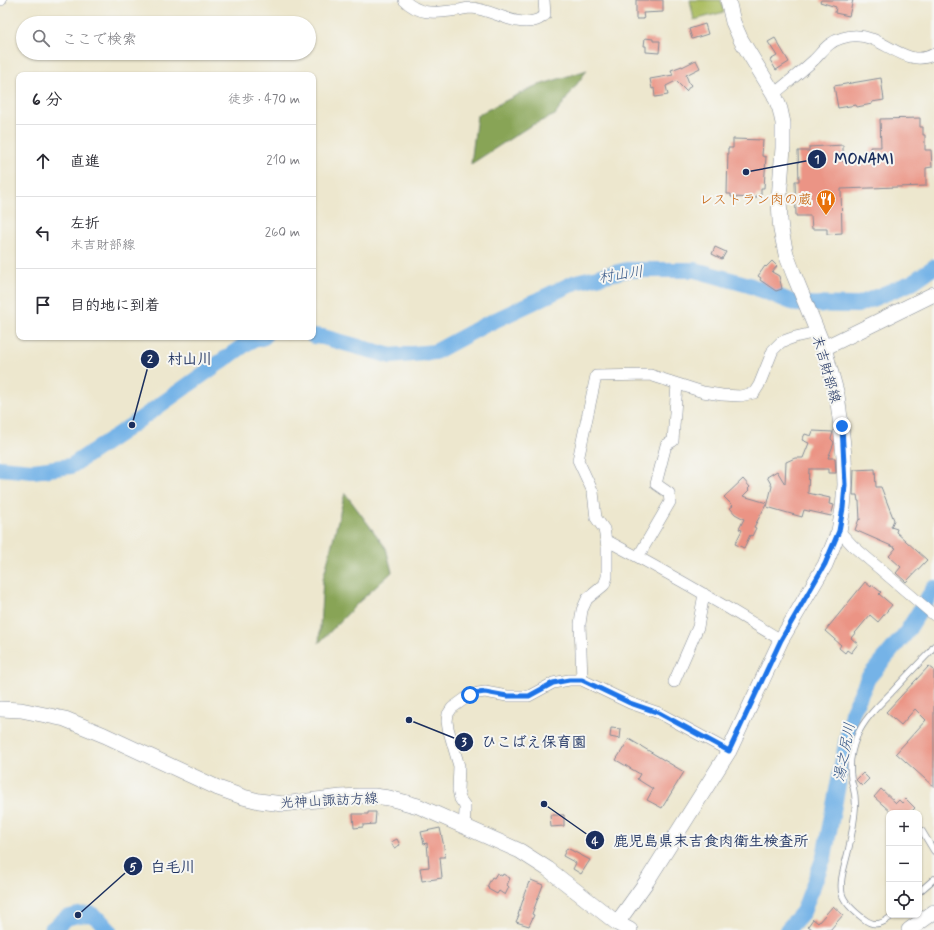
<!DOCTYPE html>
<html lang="ja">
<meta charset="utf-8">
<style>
body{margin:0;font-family:Mynerve,"Klee One",sans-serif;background:#f2f2f3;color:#2b2b33}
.controls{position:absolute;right:12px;bottom:12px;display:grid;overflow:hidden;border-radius:8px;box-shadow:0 1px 3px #0004}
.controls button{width:36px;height:36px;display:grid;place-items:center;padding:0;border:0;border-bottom:1px solid #e1e1e2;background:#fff;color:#2b2b33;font:20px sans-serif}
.stop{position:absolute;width:12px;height:12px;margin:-9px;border:3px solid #1a73e8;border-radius:50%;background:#fff}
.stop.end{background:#1a73e8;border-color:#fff;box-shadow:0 1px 4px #0008}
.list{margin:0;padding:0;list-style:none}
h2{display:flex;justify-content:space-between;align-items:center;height:52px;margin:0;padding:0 16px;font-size:17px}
h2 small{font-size:13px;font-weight:400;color:#7c7c81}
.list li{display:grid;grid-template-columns:26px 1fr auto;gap:12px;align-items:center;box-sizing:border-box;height:72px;padding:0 16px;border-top:1px solid #e1e1e2}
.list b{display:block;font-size:15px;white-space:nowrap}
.list p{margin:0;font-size:13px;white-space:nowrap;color:#7c7c81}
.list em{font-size:13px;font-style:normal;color:#7c7c81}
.icon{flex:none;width:22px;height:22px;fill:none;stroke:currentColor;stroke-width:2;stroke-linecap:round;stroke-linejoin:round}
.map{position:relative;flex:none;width:934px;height:930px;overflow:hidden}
.search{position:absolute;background:#fff;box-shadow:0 1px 3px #0004;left:16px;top:16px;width:300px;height:44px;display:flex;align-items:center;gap:10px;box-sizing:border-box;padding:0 14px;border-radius:22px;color:#7c7c81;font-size:15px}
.panel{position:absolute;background:#fff;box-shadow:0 1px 3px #0004;left:16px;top:72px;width:300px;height:268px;border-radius:8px}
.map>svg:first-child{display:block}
.green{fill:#abbd60;stroke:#63765f}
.forest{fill:#88a456;stroke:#526a5a}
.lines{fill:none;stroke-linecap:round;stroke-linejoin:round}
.river{stroke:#74b3e7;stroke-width:16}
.building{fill:#eb9485}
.lane-casing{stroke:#848b96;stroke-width:7}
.street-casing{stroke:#848b96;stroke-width:12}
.secondary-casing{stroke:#848b96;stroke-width:16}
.lane{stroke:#fff;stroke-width:5.5}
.street{stroke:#fff;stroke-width:11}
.secondary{stroke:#fff;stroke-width:15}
.route{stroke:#1a73e8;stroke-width:5}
.labels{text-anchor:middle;stroke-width:4;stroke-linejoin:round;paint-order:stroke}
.food-label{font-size:14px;fill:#c56008;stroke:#f6f6f2;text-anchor:end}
.street-label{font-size:14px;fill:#1b2f5e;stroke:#f6f6f2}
.water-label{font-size:15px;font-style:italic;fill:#365787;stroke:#f6f6f2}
.leader{fill:none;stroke:#1b2f5e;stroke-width:1.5}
.callout-dot{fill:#1b2f5e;stroke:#f6f6f2;stroke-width:1.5}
.mark-label{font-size:12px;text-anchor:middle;font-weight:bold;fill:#fff}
.callout-label{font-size:15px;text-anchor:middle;font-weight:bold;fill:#1b2f5e;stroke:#f6f6f2;stroke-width:4;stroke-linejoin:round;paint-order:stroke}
</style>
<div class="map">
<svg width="934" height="930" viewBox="0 0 934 930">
<rect width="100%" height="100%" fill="#f6f6f2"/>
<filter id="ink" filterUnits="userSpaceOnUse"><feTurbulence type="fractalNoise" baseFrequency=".025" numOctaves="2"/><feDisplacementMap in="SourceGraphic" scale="8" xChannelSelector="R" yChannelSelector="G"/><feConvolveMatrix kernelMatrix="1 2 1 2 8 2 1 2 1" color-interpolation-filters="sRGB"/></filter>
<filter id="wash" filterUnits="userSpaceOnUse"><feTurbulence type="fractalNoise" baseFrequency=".012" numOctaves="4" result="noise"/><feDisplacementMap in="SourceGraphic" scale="16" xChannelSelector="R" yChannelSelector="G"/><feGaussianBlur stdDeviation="0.9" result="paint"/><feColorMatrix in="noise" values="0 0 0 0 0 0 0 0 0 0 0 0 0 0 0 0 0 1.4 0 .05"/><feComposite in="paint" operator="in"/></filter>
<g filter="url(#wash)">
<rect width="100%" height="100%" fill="#ede7ce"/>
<!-- green -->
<path class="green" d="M690 0H721L724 12 694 20Z"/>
<!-- forest -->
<path class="forest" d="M587 70 555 115 530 126 471 164 477 115 533 87Z
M345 493 386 548 392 572 359 602 319 643 323 579Z"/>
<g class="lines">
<!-- river -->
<path class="river" d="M313 336 323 337 391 356 435 352 483 326 576 282 627 270H695L749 285 797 304 857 305 911 283 934 267
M0 468 33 471 71 466 132 425 250 341 264 337
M51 930 66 918 78 915 91 914 100 920 109 930
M787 930 803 912 824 857 852 713 868 678 906 633 934 588"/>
</g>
<g id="blocks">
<!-- building -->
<path class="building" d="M636 0H663V12L643 13 644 19H636Z
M821 0H853L849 16 835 13 836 7 820 2Z
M705 24 708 34 692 39 689 29Z
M645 38 653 39V41H660L659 53 646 52V46H644Z
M775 38 789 62 776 70 770 60 777 56 768 42Z
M696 60 700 68 686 75 689 83 691 85 686 91 676 81 666 86 668 95 655 97 654 88 652 89 650 79 673 75 671 70 682 66V67Z
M881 78 884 100 872 102V104L857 107 856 105 838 108 834 86Z
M920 118V127H923V135H925V150H931L932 167 926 168V186L841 189 842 233 827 234V229H812L811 216H796L795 181H799L798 151H809V147L843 145V162L867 161V152H870V147H881L880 119Z
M733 139 763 140 762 156 766 157 764 188H761V195H757L756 198 731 197V194H727L728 148H733Z
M715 247 726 252 722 259 712 254Z
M772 261 777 266 772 272 779 276 782 289 776 291 760 280 761 278 758 276 765 266 766 267Z
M813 431 833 432 831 439 833 441 834 443 828 458H835L836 473H828V469H809L808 493 830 498 829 504 834 505 831 516 804 510 802 517 767 507 772 486 767 477 777 471 785 484 786 462 795 458H803L809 443 802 440 805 434 811 436Z
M875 469 876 487H881L894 520 891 527 897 529 896 532 927 560 906 582 896 573 901 567 889 556 896 548 855 530 859 519 860 520 859 501H858L857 495H853L854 470Z
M743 479 750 487 748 489 749 490 743 496 767 503 754 527 756 528 752 536 750 535 744 548 735 544 742 530 739 529 744 519 735 514 730 508 733 506 724 497Z
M865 582 871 587 872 585 881 592 879 594 892 605 878 622 870 615 851 638 858 644 851 653 847 650 845 653 839 648 841 645 825 631Z
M929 666 934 670V787L896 753 926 720 915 709 901 725 886 712Z
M611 728 621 729 620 739 610 737Z
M629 739 684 772 662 808 647 800 653 789 637 779 640 774 616 760Z
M863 773 869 779 862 786 856 780Z
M881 789 896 803 899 800 902 803 906 799 915 808 910 813H892L874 797Z
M368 812H376L375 824 363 825V827L354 828 353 814H368Z
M550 815H564V826L551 827Z
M440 828 444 847 445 857H440L442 878 422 881 420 868 429 867 427 843 424 844 421 832Z
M397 839 400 845 394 848 391 842Z
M567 848 590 860 581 874 573 869 576 863 563 856Z
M497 873 502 876 503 874 510 878 507 885 509 887 505 895 499 891 497 894 488 889 489 888 487 887 492 877 494 878Z
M531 880 543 885 532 914 534 915 529 926 516 922 519 915H518L524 897H523L529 882 530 883Z
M833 906 843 915 830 930H812V929L808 926 813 919 818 923Z"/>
</g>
</g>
<g filter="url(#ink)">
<use href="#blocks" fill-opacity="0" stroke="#848b96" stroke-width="1"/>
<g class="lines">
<defs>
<path id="lane" d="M922 831 934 851
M919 892 934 879
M893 915C884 923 875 928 864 919 856 913 845 904 842 894 839 881 845 865 848 852 851 838 854 824 855 810 856 802 855 794 853 786 852 783 851 780 851 777 849 764 852 748 857 736 864 719 878 706 891 693 903 680 916 666 929 653L934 646"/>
<path id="street" d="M0 0H1
M404 0C421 17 438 12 459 10 463 9 467 8 471 8 493 9 515 28 537 20 540 19 543 16 545 15L544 0
M774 94C787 83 801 72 814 60 823 51 828 42 842 38 851 35 862 35 872 39 891 46 912 67 934 54
M839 531 853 546 934 615
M606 540C665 571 724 605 781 640
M638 557 670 502 669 493 656 484 666 445 673 441 677 384
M674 682 698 627 704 594
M729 751 659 713 630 703 582 680 580 624 582 610 587 599 604 585 607 577V547L604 529 596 518 593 492 578 460 596 376 650 375 703 392 722 395 740 396 754 393 759 385 773 350 781 342 795 337 817 332
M464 826 465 811V806L460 799 458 790 459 766 448 728 447 721 448 714 452 708 470 695 478 693 485 692 507 696H529L553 683 569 680H582"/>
<path id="secondary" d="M824 348 934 294
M0 709 21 710 65 719 104 735 218 788 243 797 259 801 283 804 341 797 359 796H374L389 798 418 806 520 851 548 869 617 923 630 930
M617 923 647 881 729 751 781 640 825 565 839 531 843 508 845 485 844 456 841 426 837 395 824 348 794 275 786 254 781 230 780 220 779 199 783 148V123L780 109 774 94 741 40 733 22 728 0
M909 930 934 912"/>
</defs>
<!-- lane casing -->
<use href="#lane" class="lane-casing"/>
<!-- street casing -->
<use href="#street" class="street-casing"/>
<!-- secondary casing -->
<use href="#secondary" class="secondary-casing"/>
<!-- lane -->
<use href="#lane" class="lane"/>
<!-- street -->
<use href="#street" class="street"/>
<!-- secondary -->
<use href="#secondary" class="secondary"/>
</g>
</g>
<g class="lines" filter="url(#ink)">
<!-- route -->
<path class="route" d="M470 695 478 693 485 692 507 696H529L553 683 569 680H582L630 703 659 713 729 751 781 640 825 564 839 531 843 508 845 485 842 426"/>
</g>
<!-- icons -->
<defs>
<symbol id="restaurant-pin" viewBox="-11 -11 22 30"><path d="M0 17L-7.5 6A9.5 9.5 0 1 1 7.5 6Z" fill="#e8710a" stroke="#f6f6f2"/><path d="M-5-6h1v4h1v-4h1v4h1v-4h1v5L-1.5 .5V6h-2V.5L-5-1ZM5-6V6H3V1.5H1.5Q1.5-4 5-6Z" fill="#fff"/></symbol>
</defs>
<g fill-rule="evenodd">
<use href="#restaurant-pin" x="815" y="188" width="22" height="30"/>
</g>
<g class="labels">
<!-- food labels -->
<g class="food-label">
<text x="812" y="204">レストラン肉の蔵</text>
</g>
<!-- street labels -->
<g class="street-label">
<text transform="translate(827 369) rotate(74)" y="5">末吉財部線</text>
<text transform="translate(329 800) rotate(-3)" y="5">光神山諏訪方線</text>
</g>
<!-- water labels -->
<g class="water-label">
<text transform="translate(621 274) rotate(-8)" y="5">村山川</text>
<text transform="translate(844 752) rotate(-79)" y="5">湯之尻川</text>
</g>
</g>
<!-- callouts -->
<path class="leader" d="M746 172L817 159M132 425L150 359M409 720L464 742M544 804L595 840M78 915L133 866"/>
<g class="callout-dot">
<circle cx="746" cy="172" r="4"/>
<circle cx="132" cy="425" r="4"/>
<circle cx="409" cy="720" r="4"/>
<circle cx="544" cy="804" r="4"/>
<circle cx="78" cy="915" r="4"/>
<circle cx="817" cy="159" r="10"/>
<circle cx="150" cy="359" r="10"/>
<circle cx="464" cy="742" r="10"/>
<circle cx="595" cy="840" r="10"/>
<circle cx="133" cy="866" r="10"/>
</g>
<g class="mark-label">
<text x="817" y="163">1</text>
<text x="150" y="363">2</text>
<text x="464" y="746">3</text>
<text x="595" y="845">4</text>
<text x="133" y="871">5</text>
</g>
<g class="callout-label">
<text x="864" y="164">MONAMI</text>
<text x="190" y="364">村山川</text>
<text x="534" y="747">ひこばえ保育園</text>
<text x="711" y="846">鹿児島県末吉食肉衛生検査所</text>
<text x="173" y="872">白毛川</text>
</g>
</svg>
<div class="controls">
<button>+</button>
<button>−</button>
<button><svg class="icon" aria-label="locate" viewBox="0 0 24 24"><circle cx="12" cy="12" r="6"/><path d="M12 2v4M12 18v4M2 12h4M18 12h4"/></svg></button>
</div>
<div class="stop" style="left:470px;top:695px"></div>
<div class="stop end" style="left:842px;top:426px"></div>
<div class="search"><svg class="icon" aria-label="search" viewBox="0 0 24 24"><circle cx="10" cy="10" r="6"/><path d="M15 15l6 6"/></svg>ここで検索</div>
<section class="panel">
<h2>6 分<small>徒歩 · 470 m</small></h2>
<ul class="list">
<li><svg class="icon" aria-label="ahead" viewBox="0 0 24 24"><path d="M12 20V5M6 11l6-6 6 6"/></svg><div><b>直進</b></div><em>210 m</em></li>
<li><svg class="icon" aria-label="left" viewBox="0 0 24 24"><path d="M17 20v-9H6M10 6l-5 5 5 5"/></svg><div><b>左折</b><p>末吉財部線</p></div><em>260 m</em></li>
<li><svg class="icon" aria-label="arrive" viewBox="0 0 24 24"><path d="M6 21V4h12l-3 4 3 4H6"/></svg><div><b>目的地に到着</b></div></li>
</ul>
</section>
</div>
